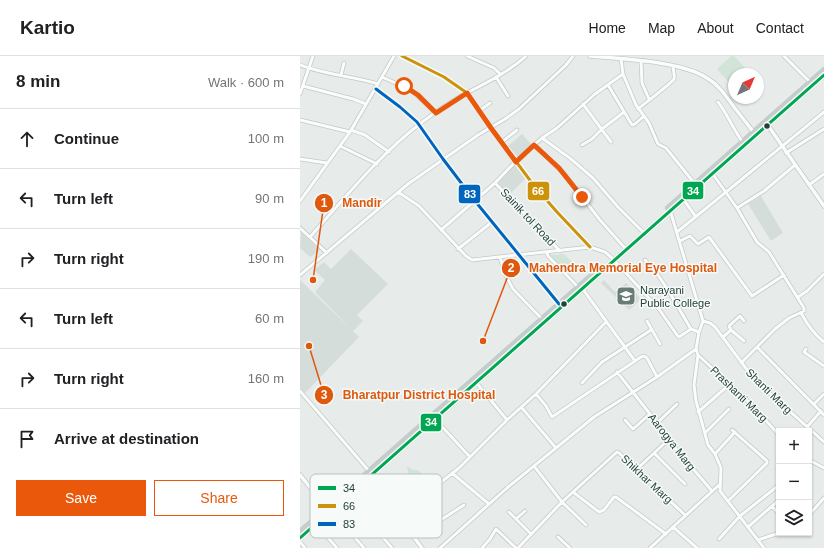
<!DOCTYPE html>
<meta charset="utf-8">
<style>
body{margin:0;font-family:Arial,sans-serif;background:#f2f2f2;color:#202124}
.controls{position:absolute;right:12px;bottom:12px;display:grid;overflow:hidden;border-radius:0px;box-shadow:0 1px 3px #0004}
.controls button{width:36px;height:36px;display:grid;place-items:center;padding:0;border:0;border-bottom:1px solid #e0e0e0;background:#fff;color:#202124;font:20px sans-serif}
.compass{position:absolute;left:428px;top:12px;width:36px;height:36px;border-radius:50%;background:#fff;box-shadow:0 1px 3px #0004;rotate:44deg}
.stop{position:absolute;width:12px;height:12px;margin:-9px;border:3px solid #ea580c;border-radius:50%;background:#fff}
.stop.end{background:#ea580c;border-color:#fff;box-shadow:0 1px 4px #0008}
.list{margin:0;padding:0;list-style:none}
h2{display:flex;justify-content:space-between;align-items:center;height:52px;margin:0;padding:0 16px;font-size:17px}
h2 small{font-size:13px;font-weight:400;color:#757577}
.list li{display:grid;grid-template-columns:26px 1fr auto;gap:12px;align-items:center;box-sizing:border-box;height:60px;padding:0 16px;border-top:1px solid #e0e0e0}
.list b{display:block;font-size:15px;white-space:nowrap}
.list em{font-size:13px;font-style:normal;color:#757577}
.actions{display:flex;gap:8px;padding:12px 16px}
.actions a{flex:1;padding:9px 0;border:1px solid #ea580c;border-radius:0px;text-align:center;font-size:14px;color:#ea580c}
.actions .main{background:#ea580c;color:#fff}
.icon{flex:none;width:22px;height:22px;fill:none;stroke:currentColor;stroke-width:2;stroke-linecap:round;stroke-linejoin:round}
.map{position:relative;flex:none;width:524px;height:492px;overflow:hidden}
header{display:flex;align-items:center;gap:24px;box-sizing:border-box;height:56px;padding:0 20px;background:#fff;border-bottom:1px solid #e0e0e0}
header strong{font-size:19px}
nav{display:flex;gap:22px;margin-inline-start:auto;font-size:14px}
main{display:flex}
aside{flex:1;background:#fff}
.map>svg:first-child{display:block}
.built{fill:#d5ddda}
.green{fill:#d1e4d7}
.lines{fill:none;stroke-linecap:round;stroke-linejoin:round}
.minor-casing{stroke:#c4c9c7;stroke-width:4.5}
.tertiary-casing{stroke:#c4c9c7;stroke-width:5}
.trunk-casing{stroke:#c2cac9;stroke-width:6}
.minor{stroke:#fbfcfc;stroke-width:3}
.tertiary{stroke:#fbfcfc;stroke-width:3.5}
.trunk{stroke:#c5cdcc;stroke-width:4.5}
.bus-1-casing{stroke:#f6faf8;stroke-width:6}
.bus-2-casing{stroke:#f6faf8;stroke-width:6}
.bus-3-casing{stroke:#f6faf8;stroke-width:6}
.bus-1{stroke:#00a651;stroke-width:3}
.bus-2{stroke:#cd920b;stroke-width:3}
.bus-3{stroke:#0065bd;stroke-width:3}
.route{stroke:#ea580c;stroke-width:5}
.bus-dot{fill:#244039;stroke:#f6faf8;stroke-width:1.5}
.labels{text-anchor:middle;stroke-width:3;stroke-linejoin:round;paint-order:stroke}
.street-label{font-size:11px;fill:#244039;stroke:#f6faf8}
.poi-label{font-size:11px;fill:#244039;stroke:#f6faf8;text-anchor:start}
.key{fill:#f6faf8;stroke:#b7c2bf;stroke-width:1}
.key-label{font-size:11px;fill:#244039}
.leader{fill:none;stroke:#de580e;stroke-width:1.5}
.callout-dot{fill:#de580e;stroke:#f6faf8;stroke-width:1.5}
.mark-label{font-size:12px;text-anchor:middle;font-weight:bold;fill:#fff}
.callout-label{font-size:12px;text-anchor:middle;font-weight:bold;fill:#de580e;stroke:#f6faf8;stroke-width:3;stroke-linejoin:round;paint-order:stroke}
.line-badge{stroke:#f6faf8;stroke-width:1.5}
.badge-label{font-size:11px;text-anchor:middle;font-weight:bold;fill:#fff}
</style>
<header>
<strong>Kartio</strong>
<nav><a>Home</a><a>Map</a><a>About</a><a>Contact</a></nav>
</header>
<main>
<aside>
<h2>8 min<small>Walk · 600 m</small></h2>
<ul class="list">
<li><svg class="icon" aria-label="ahead" viewBox="0 0 24 24"><path d="M12 20V5M6 11l6-6 6 6"/></svg><div><b>Continue</b></div><em>100 m</em></li>
<li><svg class="icon" aria-label="left" viewBox="0 0 24 24"><path d="M17 20v-9H6M10 6l-5 5 5 5"/></svg><div><b>Turn left</b></div><em>90 m</em></li>
<li><svg class="icon" aria-label="right" viewBox="0 0 24 24"><path d="M7 20v-9h11M14 6l5 5-5 5"/></svg><div><b>Turn right</b></div><em>190 m</em></li>
<li><svg class="icon" aria-label="left" viewBox="0 0 24 24"><path d="M17 20v-9H6M10 6l-5 5 5 5"/></svg><div><b>Turn left</b></div><em>60 m</em></li>
<li><svg class="icon" aria-label="right" viewBox="0 0 24 24"><path d="M7 20v-9h11M14 6l5 5-5 5"/></svg><div><b>Turn right</b></div><em>160 m</em></li>
<li><svg class="icon" aria-label="arrive" viewBox="0 0 24 24"><path d="M6 21V4h12l-3 4 3 4H6"/></svg><div><b>Arrive at destination</b></div></li>
</ul>
<div class="actions"><a class="main">Save</a><a>Share</a></div>
</aside>
<div class="map">
<svg width="524" height="492" viewBox="0 0 524 492">
<rect width="100%" height="100%" fill="#e7ecea"/>
<!-- built -->
<path class="built" d="M222 78 232 89 218 101 208 90Z
M216 108 226 122 209 139 197 127Z
M461 140 483 177 471 185 448 148Z
M1 176 20 194 10 201 0 192Z
M51 193 88 228 57 259 63 265 53 275 59 281 5 337 0 331V224L51 273 15 236 25 224 14 214 24 206 31 213Z
M304 224 315 236 326 227 341 243 329 254 301 227Z"/>
<!-- green -->
<path class="green" d="M431 0H434L451 18H434V32L417 13Z
M264 198 273 207 264 216 249 199Z
M107 410 113 414H118L127 422 124 432 111 438 105 432 109 428 102 422 108 417Z"/>
<g class="lines">
<defs>
<path id="minor" d="M102 0 144 21 167 37 191 72 235 131 257 156 290 191
M167 0 194 12 200 18
M484 0 511 27
M321 3 323 18 336 49 349 67 358 88 366 92 395 128
M341 5 342 27 349 43
M0 9C25 19 53 20 78 28
M41 19 44 7
M82 21 111 34 136 57
M196 21 208 40
M308 29 332 69 335 68 344 60
M3 30 53 43 66 48
M76 33 100 51 117 66 143 103 175 145 259 248
M0 38 13 0
M418 46C428 59 433 73 442 85
M283 48 311 86
M338 53C344 48 373 26 374 23 375 19 373 14 373 10
M179 55 190 47
M0 64 50 76
M51 74 65 79 89 96
M242 82 271 103 293 122 318 151 342 175
M202 86 217 74
M235 89 265 119 300 164 324 191
M282 89 292 83 302 73 324 56
M40 90 77 108
M486 97 524 73
M0 103 27 107
M412 117 437 152 457 186 469 196 504 252V255L489 262 475 273 441 307
M195 127 260 195
M509 129 524 118
M98 136 119 150 166 200 172 204 290 191 305 196 312 202 359 253 377 279 379 281 391 273
M383 143 396 161
M0 145 50 76 94 0
M437 152 464 135 495 109
M0 172 27 197
M141 174 195 127 216 105 242 82 257 72 295 38 323 18
M377 176 524 56
M10 181C45 142 79 99 121 67 133 58 147 48 161 40 182 29 209 16 226 0
M380 185 390 180 398 188 409 181 452 240 484 219
M158 193 192 166
M247 197 248 200 279 232
M200 201 205 218 213 233 242 263
M345 204 356 216 368 234 391 273 399 276 403 265 370 154
M0 219 108 128 178 79 205 63 219 53 266 9 273 0
M282 232 335 305
M498 241 507 235 524 218
M501 257C507 268 514 278 524 286
M347 265 360 288
M403 265 410 267 415 271 454 323 524 386
M423 281 431 274
M444 285 431 274 429 270 440 260 444 265
M457 291 524 359
M396 293 398 299 394 329 396 345 408 389 415 398 421 412 420 435 464 492
M506 293 504 296 524 310
M398 299 451 348 479 379
M317 316 350 358 370 386 412 435
M175 325 207 364
M282 327 302 306 351 274
M0 335 69 415
M236 338 246 350 252 361 341 301 344 300 347 302 357 321
M514 348 524 338
M222 352 256 392
M398 356 430 328
M135 363 170 401
M325 364 333 373 350 358
M357 367 377 348
M507 371 521 355
M405 377 429 353
M354 397 385 428
M415 398 435 376
M509 404 524 412
M337 413 368 384
M478 413H479
M152 417 189 448
M273 436 299 456 304 454 314 441H316L366 478
M47 439 92 492
M428 445 467 407V405L432 374
M472 450 479 458
M31 454 64 492
M209 456 231 478
M509 459 524 442
M98 460 159 412 207 364 236 338 306 266
M216 463 225 455
M16 468 37 492
M286 469 262 446 317 396 319 397 385 459
M373 471 397 492
M448 471 479 444
M114 481 164 449
M258 481 270 492
M419 483 440 460 479 429
M458 484 479 477
M0 486 5 492
M140 492 207 432 294 361 357 321 396 293 399 276
M182 492 190 483 196 473 216 492
M218 492 262 446 234 410
M350 492 419 429"/>
<path id="tertiary" d="M290 0C322 3 381 5 407 22 419 29 426 40 434 51 441 60 448 69 455 78
M467 68 524 150
M0 419 28 453
M65 422 98 460 122 492"/>
<path id="trunk" d="M368 152 524 14
M0 476 299 213
M0 482 524 19"/>
</defs>
<!-- minor casing -->
<use href="#minor" class="minor-casing"/>
<!-- tertiary casing -->
<use href="#tertiary" class="tertiary-casing"/>
<!-- trunk casing -->
<use href="#trunk" class="trunk-casing"/>
<!-- minor -->
<use href="#minor" class="minor"/>
<!-- tertiary -->
<use href="#tertiary" class="tertiary"/>
<!-- trunk -->
<use href="#trunk" class="trunk"/>
<defs>
<path id="bus-1" d="M0 482 524 19"/>
<path id="bus-2" d="M102 0 144 21 167 37 191 72 235 131 257 156 290 191"/>
<path id="bus-3" d="M76 33 100 51 117 66 143 103 175 145 259 248"/>
</defs>
<!-- bus-1 casing -->
<use href="#bus-1" class="bus-1-casing"/>
<!-- bus-2 casing -->
<use href="#bus-2" class="bus-2-casing"/>
<!-- bus-3 casing -->
<use href="#bus-3" class="bus-3-casing"/>
<!-- bus-1 -->
<use href="#bus-1" class="bus-1"/>
<!-- bus-2 -->
<use href="#bus-2" class="bus-2"/>
<!-- bus-3 -->
<use href="#bus-3" class="bus-3"/>
</g>
<g class="lines">
<!-- route -->
<path class="route" d="M104 30 118 39 136 57 167 37 191 72 216 106 234 89 259 112 282 141"/>
</g>
<!-- icons -->
<defs>
<symbol id="university-square" viewBox="-11 -11 22 22"><rect x="-9" y="-9" width="18" height="18" rx="4" fill="#687c77" stroke="#f6faf8"/><path d="M0-5L7-2L0 1L-7-2ZM-4 1L0 2.5L4 1V4Q0 6-4 4Z" fill="#fff"/></symbol>
</defs>
<g fill-rule="evenodd">
<use href="#university-square" x="315" y="229" width="22" height="22"/>
</g>
<!-- markers -->
<g class="bus-dot">
<circle cx="467" cy="70" r="3.5"/>
<circle cx="264" cy="248" r="3.5"/>
</g>
<g class="labels">
<!-- street labels -->
<g class="street-label">
<text transform="translate(228 161) rotate(47)" y="4">Sainik tol Road</text>
<text transform="translate(469 335) rotate(44)" y="4">Shanti Marg</text>
<text transform="translate(439 338) rotate(44)" y="4">Prashanti Marg</text>
<text transform="translate(372 386) rotate(52)" y="4">Aarogya Marg</text>
<text transform="translate(347 423) rotate(43)" y="4">Shikhar Marg</text>
</g>
<!-- poi labels -->
<g class="poi-label">
<text x="340" y="238">Narayani<tspan x="340" dy="13">Public College</tspan></text>
</g>
</g>
<!-- legend -->
<rect x="10" y="418" width="132" height="64" rx="6" class="key"/>
<rect x="18" y="430" width="18" height="4" fill="#00a651"/>
<rect x="18" y="448" width="18" height="4" fill="#cd920b"/>
<rect x="18" y="466" width="18" height="4" fill="#0065bd"/>
<g class="key-label">
<text x="43" y="436">34</text>
<text x="43" y="454">66</text>
<text x="43" y="472">83</text>
</g>
<!-- callouts -->
<path class="leader" d="M13 224L24 147M183 285L211 212M9 290L24 339"/>
<g class="callout-dot">
<circle cx="13" cy="224" r="4"/>
<circle cx="183" cy="285" r="4"/>
<circle cx="9" cy="290" r="4"/>
<circle cx="24" cy="147" r="10"/>
<circle cx="211" cy="212" r="10"/>
<circle cx="24" cy="339" r="10"/>
</g>
<g class="mark-label">
<text x="24" y="151">1</text>
<text x="211" y="216">2</text>
<text x="24" y="343">3</text>
</g>
<g class="callout-label">
<text x="62" y="151">Mandir</text>
<text x="323" y="216">Mahendra Memorial Eye Hospital</text>
<text x="119" y="343">Bharatpur District Hospital</text>
</g>
<g class="line-badge">
<rect x="382" y="125" width="22" height="19" rx="4" fill="#00a651"/>
<rect x="227" y="125" width="23" height="20" rx="4" fill="#cd920b"/>
<rect x="158" y="128" width="23" height="20" rx="4" fill="#0065bd"/>
<rect x="120" y="357" width="22" height="19" rx="4" fill="#00a651"/>
</g>
<g class="badge-label">
<text x="393" y="139">34</text>
<text x="238" y="139">66</text>
<text x="170" y="142">83</text>
<text x="131" y="370">34</text>
</g>
</svg>
<div class="controls">
<button>+</button>
<button>−</button>
<button><svg class="icon" aria-label="layers" viewBox="0 0 24 24"><path d="M12 4l9 5-9 5-9-5zM3 14l9 5 9-5"/></svg></button>
</div>
<svg class="compass" viewBox="-18 -18 36 36"><path d="M0-13l5 13h-10z" fill="#e53935"/><path d="M0 13l5-13h-10z" fill="#757577"/></svg>
<div class="stop" style="left:104px;top:30px"></div>
<div class="stop end" style="left:282px;top:141px"></div>
</div>
</main>
